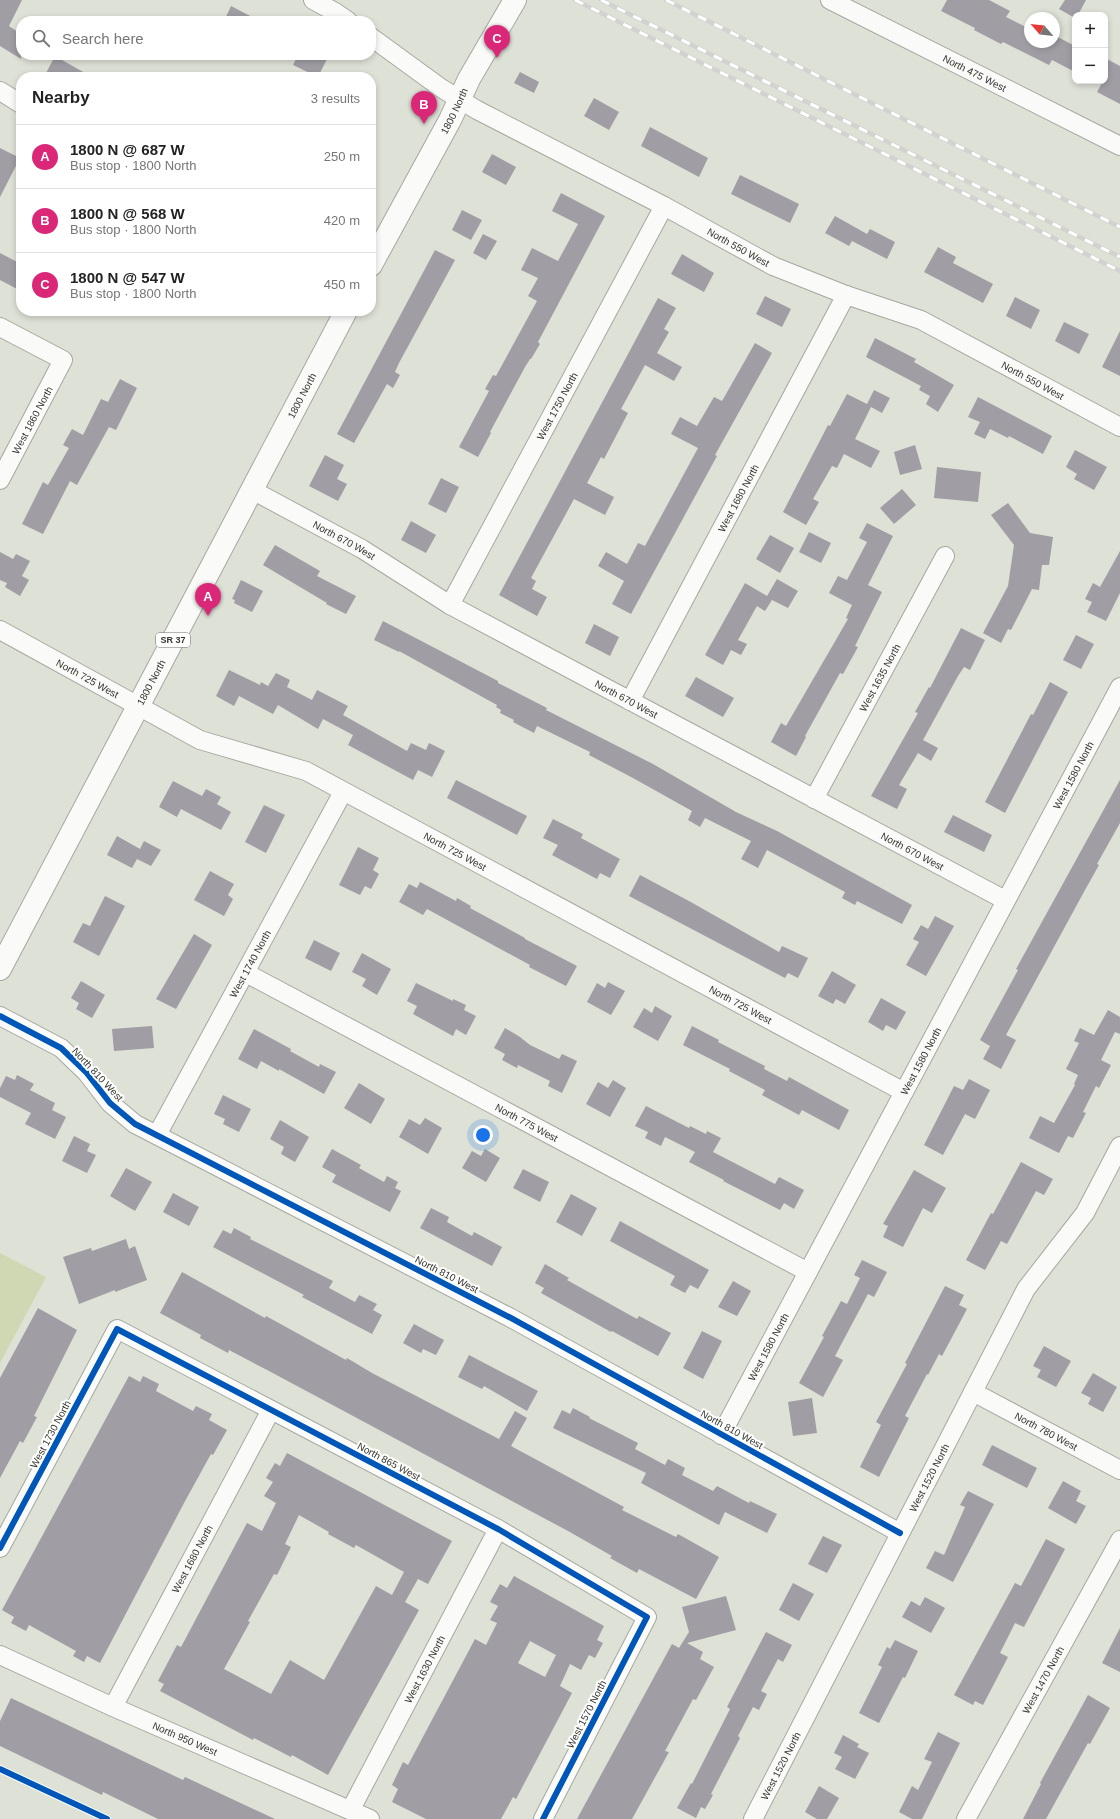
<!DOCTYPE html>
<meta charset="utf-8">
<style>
body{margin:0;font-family:Helvetica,sans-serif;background:#f6f6f6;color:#222}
.controls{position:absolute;right:12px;top:12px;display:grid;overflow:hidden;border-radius:8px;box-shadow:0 2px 6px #0003}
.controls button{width:36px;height:36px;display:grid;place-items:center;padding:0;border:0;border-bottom:1px solid #e0e0e0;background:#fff;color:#222;font:20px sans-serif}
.compass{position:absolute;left:1024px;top:12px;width:36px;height:36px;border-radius:50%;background:#fff;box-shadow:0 2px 6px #0003;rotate:298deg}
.you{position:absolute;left:483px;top:1135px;width:14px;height:14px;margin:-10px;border:3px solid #fff;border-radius:50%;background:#1a73e8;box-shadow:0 0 0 6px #1a73e833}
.badge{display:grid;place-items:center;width:26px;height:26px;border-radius:50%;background:#db2777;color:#fff;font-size:13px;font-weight:700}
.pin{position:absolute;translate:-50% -33px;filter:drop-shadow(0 1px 2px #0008)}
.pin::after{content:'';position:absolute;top:21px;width:14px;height:12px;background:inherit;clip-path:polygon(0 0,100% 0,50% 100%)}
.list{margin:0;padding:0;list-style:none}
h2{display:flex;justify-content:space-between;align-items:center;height:52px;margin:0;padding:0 16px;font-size:17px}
h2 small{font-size:13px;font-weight:400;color:#767676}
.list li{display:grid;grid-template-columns:26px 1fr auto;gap:12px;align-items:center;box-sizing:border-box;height:64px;padding:0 16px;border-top:1px solid #e0e0e0}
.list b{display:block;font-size:15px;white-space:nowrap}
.list p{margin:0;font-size:13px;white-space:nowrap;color:#767676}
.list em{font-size:13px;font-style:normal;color:#767676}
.icon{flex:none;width:22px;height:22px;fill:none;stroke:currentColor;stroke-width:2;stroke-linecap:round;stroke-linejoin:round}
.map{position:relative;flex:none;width:1120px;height:1819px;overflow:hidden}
.search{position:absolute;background:#fff;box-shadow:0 2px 6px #0003;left:16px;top:16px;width:360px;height:44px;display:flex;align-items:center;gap:10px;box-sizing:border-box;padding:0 14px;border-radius:16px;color:#767676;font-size:15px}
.panel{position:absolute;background:#fff;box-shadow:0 2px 6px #0003;left:16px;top:72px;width:360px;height:244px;border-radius:16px}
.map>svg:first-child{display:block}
.green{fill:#cfd8b3}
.building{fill:#a09da4;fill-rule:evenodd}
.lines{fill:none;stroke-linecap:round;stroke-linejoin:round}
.minor-casing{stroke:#a6a8a0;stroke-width:20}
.major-casing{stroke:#a6a8a0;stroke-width:24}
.minor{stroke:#fafaf9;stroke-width:18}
.major{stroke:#fafaf9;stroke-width:22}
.rail-casing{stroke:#d2d3d0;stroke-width:4.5}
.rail{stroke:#fff;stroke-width:3;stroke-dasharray:9;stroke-linecap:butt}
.cycleway-casing{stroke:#fff;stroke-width:8}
.cycleway{stroke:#0057b8;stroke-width:6}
.labels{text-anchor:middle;stroke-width:4;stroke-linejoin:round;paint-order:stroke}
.shield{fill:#fff;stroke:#70726d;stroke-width:1}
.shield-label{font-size:9px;font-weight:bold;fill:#33352e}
.street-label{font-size:10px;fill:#33352e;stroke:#fff}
</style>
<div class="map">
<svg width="1120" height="1819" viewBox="0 0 1120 1819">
<rect width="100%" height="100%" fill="#dee1d6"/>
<!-- green -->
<path class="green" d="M0 1253 46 1277 0 1363Z"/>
<!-- building -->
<path class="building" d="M0 0H22L9 26 21 34V59L0 46Z
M947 0H989L1010 11 1006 17 1030 29V42H1054V35L1075 46V72L1052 60 1049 65 1003 42 1001 44 974 30 975 28 941 11Z
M1065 0H1086L1078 15H1075V18L1059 9Z
M231 6 260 21H224Z
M298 55H319L327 59 318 77 293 65Z
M55 56 92 77H44Z
M1105 58 1120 66V104L1097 92 1103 81H1105Z
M520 72 539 82 534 93 514 83Z
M594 98 619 112 609 130 584 116Z
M650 127 708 158 699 177 641 146Z
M0 148 20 158 0 197Z
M492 154 516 167 506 185 482 172Z
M740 175 799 204 790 223 731 194Z
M561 193 605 216 538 342 540 344 531 359H530L525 367 490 432 491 433 478 457 459 447 489 391 485 389 493 375 496 376 537 301 528 296 538 278 521 270 532 248 558 261 578 224 552 211Z
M462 210 482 220 471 240 452 230Z
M835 216 867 234 870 229 895 242 887 259 852 241 849 246 825 233Z
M483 234 497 241 486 260 473 253Z
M938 247 956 257 953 263 993 284 983 303 924 272Z
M435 250 455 260 399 363 395 372 400 375 393 388 387 384 354 443 337 434Z
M0 253 21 264V291L0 280Z
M682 254 714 273 704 292 671 274Z
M765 296 791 309 782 327 756 314Z
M1015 297 1040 310 1031 329 1006 316Z
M658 298 676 308 664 329 669 332 657 353 682 367 674 381 645 365 621 409 628 413 604 459 601 457 587 483 614 497 605 515 574 499 531 578 536 581 532 589 547 597 537 616 499 595Z
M1064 322 1089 334 1079 354 1055 341Z
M1120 331V376L1102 367Z
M875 338 916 359 914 362 954 385 938 412 926 404 930 396 919 390 921 386 866 357Z
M755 343 772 353 715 455 717 456 631 614 612 604 624 581 598 566 606 552 627 564 638 543 645 546 698 448 671 434 680 417 697 426 714 397 722 401Z
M120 379 137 388 116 430 109 427 77 485 70 481 43 534 22 524 43 482 48 485 69 448 63 445 72 429 83 435 101 399 108 402Z
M874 390 890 398 882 413 871 407 855 439 880 451 871 468 844 454 837 468 832 466 813 499 819 502 806 525 783 512 828 425 830 426 847 394 867 404Z
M978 397 1052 436 1043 454 1009 436 1008 438 990 429 985 439 974 434 980 422 968 417Z
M915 445 922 469 900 475 894 452Z
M1075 450 1107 467 1094 490 1074 479 1077 474 1066 467Z
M325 455 344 465 337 479 347 484 338 501 309 486Z
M937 467 981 472 978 502 934 498Z
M441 478 459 487 446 513 428 504Z
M902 489 916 505 894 524 880 508Z
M1008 503 1030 533 1053 537 1049 565H1042L1039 590 1032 589 1011 630 1008 629 1001 643 983 633 1008 586 1014 545 991 515Z
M411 521 436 535 426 553 401 540Z
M867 523 893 536 868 585 882 592 855 646 858 647 843 674 840 673 805 736 806 737 796 756 771 742 781 723 786 726 848 619 846 618 852 605 829 593 838 576 847 580 867 542 859 538Z
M809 532 831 543 821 563 799 552Z
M770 535 794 548 780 573 756 559Z
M275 545 320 571 317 576 356 596 346 614 326 604 327 603 263 565Z
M1120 551V593L1106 621 1087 612 1092 602 1085 599 1093 583 1100 587Z
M0 552 13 559 16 554 30 561 22 576 29 580 20 596 5 587 7 583 0 580Z
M777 579 798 591 788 608 772 600 765 611 757 606 738 640 747 644 741 655 731 650 723 665 705 655 745 583 767 596Z
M241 580 263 591 252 612 234 603 235 600 232 599Z
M383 621 498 681V683L547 708 546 710 653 764 736 812 777 831 912 905 902 924 857 901 855 905 842 898 845 892 767 850 758 868 741 859 751 841 705 818 700 827 688 820 692 811 633 778 589 755 590 752 537 726 534 733 513 722 514 720 500 713 501 710 496 707 497 705 399 651V652L374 640Z
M594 624 619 637 610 656 585 643Z
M961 628 985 640 970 670 964 667 958 676 923 740 938 748 931 761 918 753 899 785 907 789 897 809 871 796 918 713 915 712 929 687 930 688Z
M1076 635 1094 644 1081 669 1063 660Z
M229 670 260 685 261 682 268 686 276 673 290 680 287 687 312 700 317 690 348 706 343 715 407 751 411 743 426 750 429 743 445 751 432 777 418 770 413 780 348 745 353 735 323 719 318 729 278 705 273 714 239 696 234 706 216 696Z
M696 677 734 698 723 717 685 696Z
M1050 682 1068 692 1005 813 985 802 1031 714 1033 715Z
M456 780 527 816 517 835 447 798Z
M1120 780V823L1097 864 1099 865 1085 890 1006 1035 1016 1040 1001 1069 983 1059 990 1046 980 1040 1018 970 1016 969Z
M173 781 202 796 206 789 221 797 217 804 231 812 221 830 181 809 177 817 159 807Z
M264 805 285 815 266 853 245 842Z
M953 815 992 835 984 852 944 832Z
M553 819 583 834 581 838 620 859 610 878 600 873 597 879 552 855 558 845 543 838Z
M117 836 140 849 144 841 161 850 151 866 137 859 132 868 107 855Z
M358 847 379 858 373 870 379 874 371 889 365 886 360 895 339 885Z
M210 871 234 884 228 895 233 899 224 916 194 900Z
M640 875 689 901 779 952 782 946 808 958 798 978 788 973 785 978 629 896Z
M420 882 456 901 457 898 471 906 470 908 525 938V939L577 966 566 986 529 967 530 965 427 909 423 915 399 902 409 884 417 888Z
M105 896 125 906 99 956 73 942 83 923 90 926Z
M935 916 954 926 926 976 906 965 919 942 913 939 921 925 928 929Z
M194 934 212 945 176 1009 156 999Z
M314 940 340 953 331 971 305 958Z
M362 953 391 969 377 995 362 986 366 979 352 972Z
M832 971 856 985 845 1004 836 999 833 1004 818 996Z
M81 981 105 995 92 1018 76 1009 79 1003 71 998Z
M608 982 625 991 611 1015 587 1002 597 983 605 988Z
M416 983 453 1001V999L466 1005 464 1010 476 1016 466 1035 456 1029 453 1036 413 1014 417 1006 407 1001Z
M881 998 906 1012 896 1030 886 1025 883 1031 868 1022Z
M655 1006 672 1016 658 1041 633 1027 644 1008 652 1013Z
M1108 1010 1120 1017V1034L1115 1032 1101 1060 1111 1065 1099 1088 1096 1086 1083 1112 1086 1113 1073 1138 1068 1136 1059 1153 1029 1138 1040 1116 1054 1123 1075 1085 1074 1084 1078 1075 1066 1069 1079 1043 1074 1041 1080 1028 1094 1035Z
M152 1026 154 1048 114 1051 112 1029Z
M692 1026 719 1040 718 1042 765 1066 764 1069 787 1081 789 1077 849 1110 839 1130 802 1110 799 1115 762 1095 765 1090 729 1071 730 1069 683 1045Z
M505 1028 520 1037 530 1045 559 1059 562 1054 577 1061 562 1093 548 1086 550 1081 518 1065 517 1068 502 1060 505 1054 494 1048Z
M254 1029 291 1049 290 1051 319 1067 320 1064 336 1072 324 1094 279 1069V1071L261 1061 257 1069 238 1059Z
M17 1075 34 1084 30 1090 55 1103 52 1110 66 1117 55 1139 25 1124 31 1113 0 1097V1088L6 1076 15 1080Z
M969 1079 990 1090 975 1119 965 1114 943 1155 924 1145 954 1086 963 1090Z
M613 1080 626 1088 610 1117 586 1104 598 1082 608 1088Z
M359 1083 385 1099 371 1124 344 1108Z
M223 1095 251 1109 239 1132 223 1124 225 1119 214 1114Z
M646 1106 689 1128 690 1126 706 1134 707 1131 721 1138 713 1152 775 1184 779 1177 804 1190 794 1209 784 1203 780 1210 723 1181 724 1180 689 1162 695 1152 665 1137 661 1146 645 1138 648 1132 635 1126Z
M425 1118 442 1128 428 1154 399 1137 409 1119 420 1125Z
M280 1120 309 1137 295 1162 281 1154 284 1147 270 1139Z
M74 1136 90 1144 87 1151 96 1155 87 1173 62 1161Z
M332 1149 361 1165 359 1168 384 1182 387 1176 398 1182 395 1188 401 1191 390 1212 332 1182 336 1175 322 1167Z
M485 1149 500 1158 486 1182 462 1168 472 1151 481 1156Z
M1021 1162 1053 1179 1044 1195 1036 1191 1007 1244 1001 1241 985 1270 966 1260 991 1213 993 1214Z
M126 1168 152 1182 135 1211 110 1196Z
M523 1169 549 1182 540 1202 513 1188Z
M914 1170 946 1188 932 1213 923 1208 903 1247 883 1237 888 1226 883 1224Z
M173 1193 199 1207 189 1226 163 1212Z
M571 1194 597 1208 582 1236 556 1222Z
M431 1208 449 1217 447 1222 472 1236 474 1232 502 1247 492 1266 420 1228Z
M620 1221 709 1270 698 1289 690 1285 685 1293 670 1285 675 1276 610 1241Z
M234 1228 251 1237 250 1239 333 1281 329 1288 355 1302 359 1295 377 1304 373 1310 382 1315 372 1334 302 1297 304 1295 213 1247 223 1230 231 1234Z
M126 1239 129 1249 135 1246 147 1280 115 1292V1290L79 1304 63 1257 91 1248 92 1251Z
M862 1260 887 1272 874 1297 868 1294 835 1356 843 1360 823 1397 799 1383 824 1337 822 1336 841 1301 847 1304 860 1278 854 1275Z
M545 1264 569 1278 567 1280 637 1319 639 1316 671 1333 658 1356 612 1331 611 1332 541 1293 544 1288 535 1283Z
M182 1272 265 1318 266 1316 346 1360 347 1358 372 1373 499 1439 515 1411 527 1418 511 1446 624 1507 622 1510 676 1537 678 1534 719 1557 696 1599 639 1569 637 1573 610 1558 612 1556 568 1531 269 1371 229 1350 228 1353 200 1338 201 1335 160 1313Z
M733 1281 751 1291 737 1316 718 1307Z
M945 1286 964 1295 959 1305 967 1309 942 1356 939 1354 928 1375 927 1374 905 1416 909 1418 879 1477 860 1467 881 1425 876 1422 907 1364 905 1363Z
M38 1308 77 1330 34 1416 37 1417 23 1443 20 1441 0 1478V1378Z
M414 1324 444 1340 436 1355 423 1349 421 1353 403 1343Z
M702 1331 722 1341 703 1379 683 1368Z
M1044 1346 1071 1361 1056 1387 1037 1377 1041 1370 1033 1366Z
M469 1355 538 1391 527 1411 484 1386 482 1389 458 1377Z
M1093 1373 1117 1387 1103 1412 1088 1404 1091 1398 1081 1393Z
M129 1376 140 1382 143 1376 159 1384 156 1391 193 1411 196 1406 212 1414 209 1420 227 1430 213 1455 211 1454 184 1503 100 1663 87 1656 84 1662 73 1656 76 1651 29 1625 26 1631 11 1623 14 1617 2 1610Z
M812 1398 817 1433 793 1436 788 1402Z
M573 1408 590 1417 589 1418 638 1443 635 1449 665 1465 668 1459 685 1468 682 1475 713 1491 717 1486 749 1503 750 1501 777 1514 767 1533 725 1512 719 1525 641 1483 646 1473 553 1428 562 1410 570 1414Z
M992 1445 1037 1468 1027 1488 982 1465Z
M287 1453 452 1541 428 1584 418 1579 405 1602 419 1610 328 1775 292 1755 291 1757 254 1738 253 1740 160 1691 164 1684 158 1681 177 1645 181 1647 247 1523 262 1531 276 1503 264 1496 273 1482 266 1478 275 1463 280 1466ZM299 1515 329 1532 328 1534 354 1548 356 1545 404 1572 392 1595 376 1586 324 1680 290 1660 271 1694 224 1669 250 1622 248 1621 274 1574 277 1575 291 1547 285 1544Z
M1063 1481 1081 1491 1076 1501 1086 1506 1076 1524 1048 1508Z
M968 1491 994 1504 953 1582 926 1568 935 1551 944 1555 965 1507 960 1505Z
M823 1536 842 1545 827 1573 808 1564Z
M1046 1539 1065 1549 1024 1627 1015 1623 1000 1653 1008 1657 983 1705 975 1701 973 1705 954 1695 1015 1583 1021 1586Z
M514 1576 604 1626 597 1640 603 1643 595 1658 589 1655 581 1670 570 1664 560 1686 572 1693 516 1799 513 1797 501 1819H426L392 1802 398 1789 392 1785 403 1762 408 1765 475 1639 486 1645 497 1623 490 1620 498 1606 490 1602 500 1584 507 1588ZM530 1641 556 1655 545 1677 518 1663Z
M793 1583 814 1594 799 1621 779 1610Z
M726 1596 736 1630 687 1643 703 1652 700 1659 714 1667 696 1700 693 1699 665 1751 669 1752 632 1819H577L672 1644 679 1648 689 1632 682 1607Z
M925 1597 945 1608 931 1633 902 1617 911 1601 920 1606Z
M1120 1628V1672L1102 1663Z
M766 1632 792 1645 783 1662 778 1659 761 1691 767 1694 759 1710 753 1707 738 1736 740 1738 711 1794 713 1795 705 1809 701 1807 696 1818 677 1808 691 1783 692 1784 730 1709 727 1707Z
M895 1640 918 1651 905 1678 903 1677 879 1723 859 1713 882 1667 878 1665 887 1647 890 1649Z
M1088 1695 1110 1708 1090 1744 1088 1743 1046 1819H1023L1041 1784 1040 1783Z
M11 1698 183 1780 185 1777 275 1819H158L103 1792 102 1795 0 1746V1721Z
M938 1732 960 1743 922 1819H912L899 1812 912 1786 918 1790 932 1762 924 1759Z
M843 1735 859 1744 857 1747 869 1753 855 1779 835 1769 842 1757 834 1753Z
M819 1786 839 1798 827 1819H817L805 1812Z"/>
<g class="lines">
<defs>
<g id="minor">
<path d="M313 0 335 12 348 21"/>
<path id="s1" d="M830 0 1120 146"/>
<path id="s2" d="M371 37 441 88 477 110 664 206 773 266 846 295 921 320 1120 427"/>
<path d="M0 91 21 104"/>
<path d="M0 327 63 360 0 480"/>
<path id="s3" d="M252 490 362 549 450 605 1005 900"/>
<path id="s4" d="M450 605 664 206"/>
<path id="s5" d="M0 630 200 740 306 771 904 1092"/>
<path id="s6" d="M630 701 846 295"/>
<path id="s7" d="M814 799 945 556"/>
<path id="s8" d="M246 973 808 1272"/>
<path d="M0 1016 61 1048 86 1072 110 1103 135 1124 509 1317 900 1533"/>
<path id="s9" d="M157 1135 343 792"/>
<path id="s10" d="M973 1392 1120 1470"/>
<path id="s11" d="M721 1435 1120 687"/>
<path d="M0 1548 117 1329 498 1529 647 1617 543 1819"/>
<path id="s12" d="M0 1655 113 1707 370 1819"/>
<path id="s13" d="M113 1707 271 1410"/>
<path id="s14" d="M351 1809 498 1529"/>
<path id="s15" d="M753 1819 1026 1289 1085 1213 1120 1146"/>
<path id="s16" d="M966 1819 1120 1540"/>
</g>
<g id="major">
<path id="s17" d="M371 265 450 120 469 79 515 0"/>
<path id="s18" d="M0 969 346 311"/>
</g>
</defs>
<!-- minor casing -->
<use href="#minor" class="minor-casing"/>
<!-- major casing -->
<use href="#major" class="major-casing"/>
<!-- minor -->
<use href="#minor" class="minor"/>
<!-- major -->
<use href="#major" class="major"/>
<defs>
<path id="rail" d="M575 0 1120 271
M601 0 1120 257
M666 0 1120 227"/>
</defs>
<!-- rail casing -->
<use href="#rail" class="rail-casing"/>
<!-- rail -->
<use href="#rail" class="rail"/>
<defs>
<path id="cycleway" d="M0 1016 61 1048 86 1072 110 1103 135 1124 509 1317 900 1533
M0 1548 117 1329 498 1529 647 1617 543 1819
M0 1769 107 1819"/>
</defs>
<!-- cycleway casing -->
<use href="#cycleway" class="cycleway-casing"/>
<!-- cycleway -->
<use href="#cycleway" class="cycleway"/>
</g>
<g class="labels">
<!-- shield labels -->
<rect class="shield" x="156" y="633" width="34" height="14" rx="3"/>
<g class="shield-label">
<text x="173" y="643">SR 37</text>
</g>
<!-- street labels -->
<g class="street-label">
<text dy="4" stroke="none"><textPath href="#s1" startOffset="162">North 475 West</textPath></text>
<text dy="4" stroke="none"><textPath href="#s17" startOffset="175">1800 North</textPath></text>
<text dy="4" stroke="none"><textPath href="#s2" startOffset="424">North 550 West</textPath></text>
<text dy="4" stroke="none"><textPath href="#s2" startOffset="748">North 550 West</textPath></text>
<text dy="4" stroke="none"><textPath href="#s18" startOffset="648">1800 North</textPath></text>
<text dy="4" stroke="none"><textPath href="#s4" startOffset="226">West 1750 North</textPath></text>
<text transform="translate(32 420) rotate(-62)" y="4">West 1860 North</text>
<text dy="4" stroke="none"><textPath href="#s6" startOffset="230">West 1680 North</textPath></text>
<text dy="4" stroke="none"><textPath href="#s3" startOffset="105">North 670 West</textPath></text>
<text dy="4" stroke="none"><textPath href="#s7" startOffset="138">West 1635 North</textPath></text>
<text dy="4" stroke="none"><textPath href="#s5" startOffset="100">North 725 West</textPath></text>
<text dy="4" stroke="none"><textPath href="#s18" startOffset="324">1800 North</textPath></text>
<text dy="4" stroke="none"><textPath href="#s3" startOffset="429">North 670 West</textPath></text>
<text dy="4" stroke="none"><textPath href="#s11" startOffset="748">West 1580 North</textPath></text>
<text dy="4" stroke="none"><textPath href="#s3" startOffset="753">North 670 West</textPath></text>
<text dy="4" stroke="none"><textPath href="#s5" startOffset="508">North 725 West</textPath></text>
<text dy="4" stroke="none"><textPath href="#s9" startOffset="195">West 1740 North</textPath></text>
<text dy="4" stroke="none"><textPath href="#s5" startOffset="832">North 725 West</textPath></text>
<text dy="4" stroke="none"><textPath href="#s11" startOffset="424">West 1580 North</textPath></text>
<text transform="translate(98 1074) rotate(47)" y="4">North 810 West</text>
<text dy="4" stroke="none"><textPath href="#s8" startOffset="318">North 775 West</textPath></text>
<text transform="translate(447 1274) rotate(27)" y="4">North 810 West</text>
<text dy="4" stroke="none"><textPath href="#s11" startOffset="100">West 1580 North</textPath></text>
<text transform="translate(732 1429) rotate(29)" y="4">North 810 West</text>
<text dy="4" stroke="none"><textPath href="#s10" startOffset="83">North 780 West</textPath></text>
<text transform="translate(50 1434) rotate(-62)" y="4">West 1730 North</text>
<text transform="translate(389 1461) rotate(28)" y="4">North 865 West</text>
<text dy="4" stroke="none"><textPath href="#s15" startOffset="384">West 1520 North</textPath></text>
<text dy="4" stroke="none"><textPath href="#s13" startOffset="168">West 1680 North</textPath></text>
<text dy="4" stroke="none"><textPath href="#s14" startOffset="158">West 1630 North</textPath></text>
<text dy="4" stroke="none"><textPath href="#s16" startOffset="159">West 1470 North</textPath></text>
<text transform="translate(586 1714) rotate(-63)" y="4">West 1570 North</text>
<text dy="4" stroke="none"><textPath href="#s12" startOffset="203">North 950 West</textPath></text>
<text dy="4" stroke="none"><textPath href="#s15" startOffset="60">West 1520 North</textPath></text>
</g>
</g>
</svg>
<div class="controls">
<button>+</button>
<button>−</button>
</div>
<svg class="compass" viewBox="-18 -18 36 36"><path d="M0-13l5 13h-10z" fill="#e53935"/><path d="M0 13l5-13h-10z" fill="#767676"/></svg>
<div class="you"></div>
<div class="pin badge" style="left:208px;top:616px">A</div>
<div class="pin badge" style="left:424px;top:124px">B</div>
<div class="pin badge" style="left:497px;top:58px">C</div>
<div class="search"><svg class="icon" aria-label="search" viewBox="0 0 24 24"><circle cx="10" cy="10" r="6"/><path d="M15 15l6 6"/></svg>Search here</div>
<section class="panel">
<h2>Nearby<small>3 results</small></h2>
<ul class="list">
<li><span class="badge">A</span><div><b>1800 N @ 687 W</b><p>Bus stop · 1800 North</p></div><em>250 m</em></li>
<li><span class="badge">B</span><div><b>1800 N @ 568 W</b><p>Bus stop · 1800 North</p></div><em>420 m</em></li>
<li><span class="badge">C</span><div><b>1800 N @ 547 W</b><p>Bus stop · 1800 North</p></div><em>450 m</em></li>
</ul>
</section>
</div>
